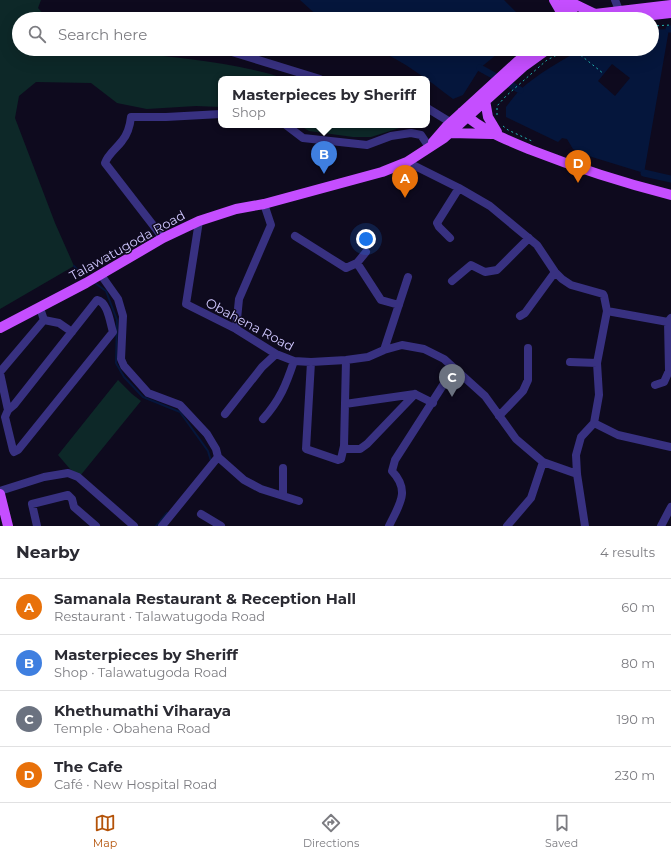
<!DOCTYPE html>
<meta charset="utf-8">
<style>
body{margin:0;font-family:Montserrat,sans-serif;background:#f2f2f3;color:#2b2b33}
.you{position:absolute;left:366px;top:239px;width:14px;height:14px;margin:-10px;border:3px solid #fff;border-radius:50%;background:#1a73e8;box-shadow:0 0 0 6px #1a73e833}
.badge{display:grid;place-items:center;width:26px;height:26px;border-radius:50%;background:#b45309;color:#fff;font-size:13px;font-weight:700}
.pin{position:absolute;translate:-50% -33px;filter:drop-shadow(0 1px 2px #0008)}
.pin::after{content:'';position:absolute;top:21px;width:14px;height:12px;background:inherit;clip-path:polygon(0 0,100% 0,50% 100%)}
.popup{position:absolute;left:218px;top:76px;width:212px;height:52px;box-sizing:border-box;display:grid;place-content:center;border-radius:8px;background:#fff;filter:drop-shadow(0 1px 3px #0005);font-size:13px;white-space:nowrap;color:#7c7c81}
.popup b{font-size:15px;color:#2b2b33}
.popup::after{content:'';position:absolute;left:50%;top:100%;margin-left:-8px;border:8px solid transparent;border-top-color:#fff}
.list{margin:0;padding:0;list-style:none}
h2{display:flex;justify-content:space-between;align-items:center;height:52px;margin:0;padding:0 16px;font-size:17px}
h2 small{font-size:13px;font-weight:400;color:#7c7c81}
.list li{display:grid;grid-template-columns:26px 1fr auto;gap:12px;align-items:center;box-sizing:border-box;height:56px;padding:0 16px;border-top:1px solid #e1e1e2}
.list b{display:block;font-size:15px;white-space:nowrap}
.list p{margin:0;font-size:13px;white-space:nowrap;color:#7c7c81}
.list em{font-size:13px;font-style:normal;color:#7c7c81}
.icon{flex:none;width:22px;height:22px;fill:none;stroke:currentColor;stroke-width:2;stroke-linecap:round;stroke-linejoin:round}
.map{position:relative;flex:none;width:671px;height:526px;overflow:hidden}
.search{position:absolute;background:#fff;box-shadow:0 4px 16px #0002;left:12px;right:12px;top:12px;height:44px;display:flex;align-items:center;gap:10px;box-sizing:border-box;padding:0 14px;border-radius:22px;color:#7c7c81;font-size:15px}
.sheet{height:276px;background:#fff}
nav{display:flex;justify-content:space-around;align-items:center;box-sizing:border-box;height:56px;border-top:1px solid #e1e1e2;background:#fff;font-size:11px;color:#7c7c81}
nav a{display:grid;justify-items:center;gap:2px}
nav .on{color:#b45309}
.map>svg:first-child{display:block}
.green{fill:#0d2828}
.water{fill:#05163c;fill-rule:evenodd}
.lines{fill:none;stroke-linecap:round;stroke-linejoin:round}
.stream{stroke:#05163c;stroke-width:2}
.canal{stroke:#05163c;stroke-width:7}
.path{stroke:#23b6b5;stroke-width:1;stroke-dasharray:2 3;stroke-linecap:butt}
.minor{stroke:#383181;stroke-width:8}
.major{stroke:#c54eff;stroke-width:10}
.labels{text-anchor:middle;stroke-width:3;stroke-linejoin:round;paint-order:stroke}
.street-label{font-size:13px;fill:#d0c7ff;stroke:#0e0a1e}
</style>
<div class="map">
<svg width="671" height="526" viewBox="0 0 671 526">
<rect width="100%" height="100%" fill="#0e0a1e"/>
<!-- green -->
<path class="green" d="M0 0H41L38 8 48 19H19V49H113L125 52C179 58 235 62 286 79H221V107L196 106 147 109 117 103 91 83 36 82 19 96 15 118 55 223 74 266 0 309Z
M299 125H409L371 137H353L309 131Z
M118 380 132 394 141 401 80 476 70 469 58 455Z"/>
<!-- water -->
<path class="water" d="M300 0H504L522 18 321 19Z
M669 29 644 173 592 157 573 149 567 139 562 138 558 142 506 117V107C510 102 515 95 520 90 536 75 563 59 583 49H652V30ZM612 64 630 78 615 96 598 81Z
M375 49H500L496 55 480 68 463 95 453 99C428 80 404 61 375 49Z"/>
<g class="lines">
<!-- stream -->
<path class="stream" d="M74 266 81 274
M95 283 106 291 117 320 116 363 124 377 143 397 180 412 208 451 211 461
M156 526 167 513"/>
<!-- canal -->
<path class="canal" d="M669 29H671
M480 68 520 90
M644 173 671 179"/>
<!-- path -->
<path class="path" d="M652 26 671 25
M573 49 604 74
M497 115V106L506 96 547 60 569 49
M503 126 508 130 534 142"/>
<!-- minor -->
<path class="minor" d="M615 0 619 10
M222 49 320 79
M518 49 521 59
M427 108 450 122
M286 125 303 138 367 145 391 136 411 133 421 135 429 147
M407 162 459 188 490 206 537 245 555 272 562 279 571 285 603 294 604 296 607 311 597 363 599 395 594 423 581 437 576 455 577 474 585 526
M199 221 186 304 236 329 276 354 294 361 311 362 346 360 368 357 384 350 402 345 424 349 444 359 485 396 516 439 543 462 577 474
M295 236 346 268 357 263 366 252
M163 238 105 163C108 154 116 149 122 141 128 134 130 126 131 117H166L221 114
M450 238 439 227 437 223 459 188
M357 263 381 300 399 305
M101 275 118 299 123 316 121 359 124 366 148 393 180 405 207 434 216 449 218 457 244 480 261 489 299 501
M452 281 471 265 485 272 497 270 529 238
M97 300C108 302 110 323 113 332L18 450 14 452 13 450 5 417 8 410 14 405Z
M40 308 44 320 59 323 72 332
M607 311 668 322 671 318
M520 316 525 313 555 272
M236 329 239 299 271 225 264 204
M384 350 408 277
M346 360 344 446 347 449H360L367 444 415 394
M311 362 306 449 338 460 341 459 344 446
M570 362 597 363
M0 372 44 320
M0 373 8 410
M655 385 664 382 669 371 668 322
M345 404 415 394 433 403
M225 414 262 367 276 354
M499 416 523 391 528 380V348
M263 419C280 400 286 385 294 361
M594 423 618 435 671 447
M0 491 44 477 68 473 78 477 134 526
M283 495V468
M201 514 221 526
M37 526 32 504 68 495 72 499 74 507 96 526
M162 526 218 457
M389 526C399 505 411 491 392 471L395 460 454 368
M507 526 531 498 543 462
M661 526 671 507"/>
<!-- major -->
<path class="major" d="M554 0 565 19
M565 0 576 19
M566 0 595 14
M585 19 595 14 671 5
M617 19 671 13
M485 100 488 117 497 132
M462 112C481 130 507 140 531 150 577 168 624 183 671 195
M450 133 492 134
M433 142 446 127 518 61 534 49
M0 328 86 283 163 238 199 221 236 209 264 204 382 172 407 162 444 138 523 67 548 49
M0 494 8 526"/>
</g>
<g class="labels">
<!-- street labels -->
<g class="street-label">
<text transform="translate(127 245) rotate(-29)" y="5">Talawatugoda Road</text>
<text transform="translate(250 324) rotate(28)" y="5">Obahena Road</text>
</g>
</g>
</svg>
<div class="you"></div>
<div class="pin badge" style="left:405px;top:198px;background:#e8710a">A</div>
<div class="pin badge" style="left:324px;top:174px;background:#3f7fe0">B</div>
<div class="popup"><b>Masterpieces by Sheriff</b>Shop</div>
<div class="pin badge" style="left:452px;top:397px;background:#6b7280">C</div>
<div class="pin badge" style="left:578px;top:183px;background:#e8710a">D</div>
<div class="search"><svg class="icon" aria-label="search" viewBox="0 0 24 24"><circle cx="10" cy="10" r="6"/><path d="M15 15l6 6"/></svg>Search here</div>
</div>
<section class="sheet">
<h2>Nearby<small>4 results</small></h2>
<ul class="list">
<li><span class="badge" style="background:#e8710a">A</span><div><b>Samanala Restaurant &amp; Reception Hall</b><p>Restaurant · Talawatugoda Road</p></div><em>60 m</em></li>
<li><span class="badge" style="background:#3f7fe0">B</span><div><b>Masterpieces by Sheriff</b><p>Shop · Talawatugoda Road</p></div><em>80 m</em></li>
<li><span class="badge" style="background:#6b7280">C</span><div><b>Khethumathi Viharaya</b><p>Temple · Obahena Road</p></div><em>190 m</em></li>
<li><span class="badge" style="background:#e8710a">D</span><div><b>The Cafe</b><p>Café · New Hospital Road</p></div><em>230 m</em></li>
</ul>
</section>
<nav>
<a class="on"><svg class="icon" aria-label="map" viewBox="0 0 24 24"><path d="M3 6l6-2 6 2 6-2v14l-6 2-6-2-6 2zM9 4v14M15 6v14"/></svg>Map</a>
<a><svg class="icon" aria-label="directions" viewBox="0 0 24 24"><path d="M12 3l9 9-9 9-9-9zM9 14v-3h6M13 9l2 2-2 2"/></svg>Directions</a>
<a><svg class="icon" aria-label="saved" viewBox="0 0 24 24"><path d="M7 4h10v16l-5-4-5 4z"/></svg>Saved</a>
</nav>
